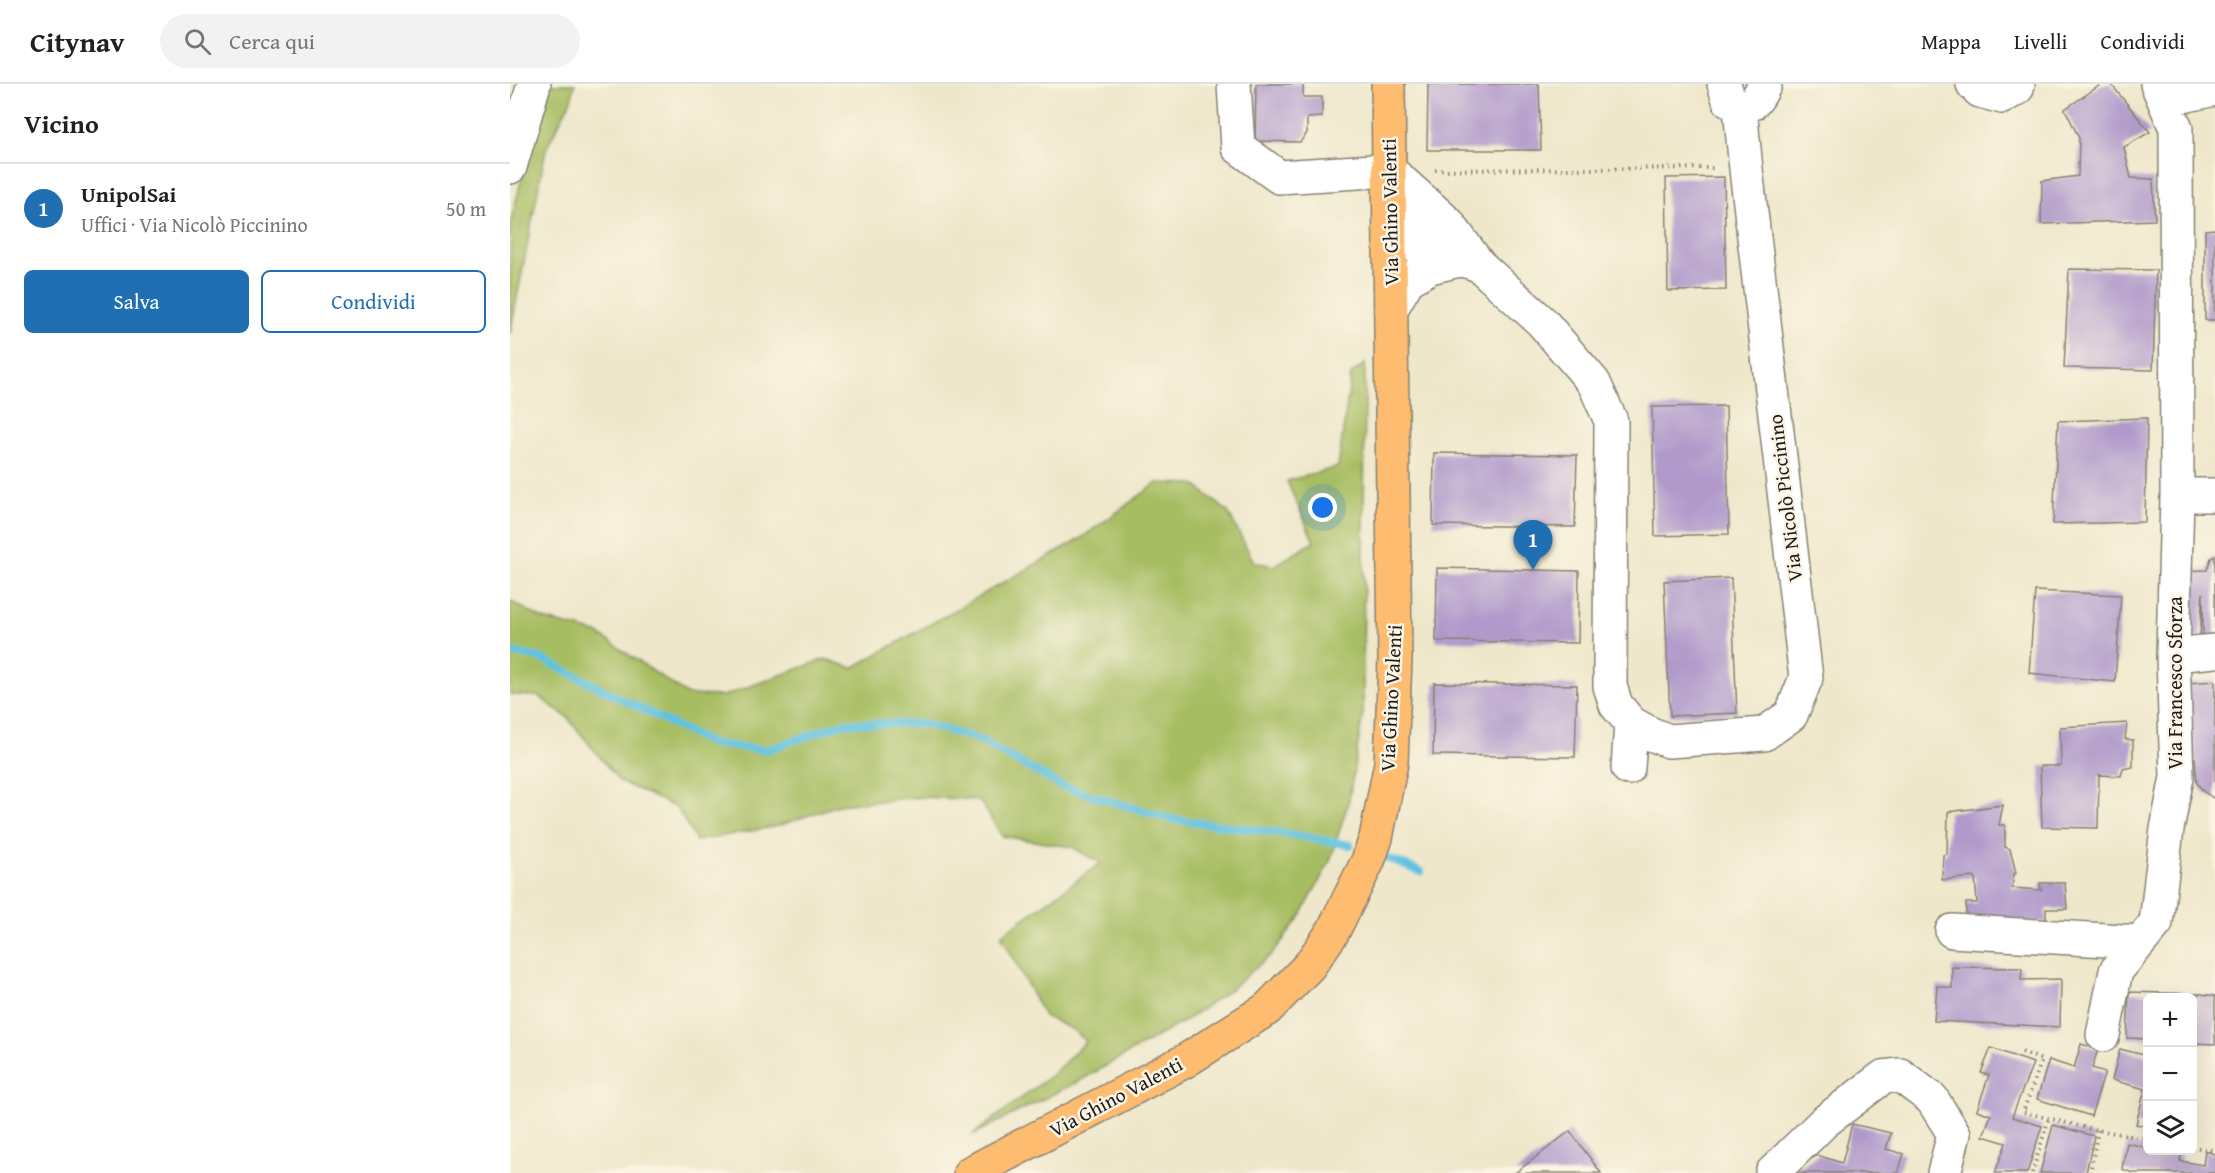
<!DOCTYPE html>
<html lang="it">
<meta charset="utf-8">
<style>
body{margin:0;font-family:"Gentium Book Plus",serif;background:#f2f2f2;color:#202124}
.controls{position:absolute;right:18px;bottom:18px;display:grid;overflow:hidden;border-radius:9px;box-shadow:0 6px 24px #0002}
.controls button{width:54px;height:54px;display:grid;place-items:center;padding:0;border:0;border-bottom:2px solid #e0e0e0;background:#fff;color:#202124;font:30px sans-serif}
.you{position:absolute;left:813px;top:424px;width:21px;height:21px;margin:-15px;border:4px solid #fff;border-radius:50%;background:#1a73e8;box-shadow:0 0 0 9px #1a73e833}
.badge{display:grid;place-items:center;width:39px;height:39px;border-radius:50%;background:#1f6fb2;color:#fff;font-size:20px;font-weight:700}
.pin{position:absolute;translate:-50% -50px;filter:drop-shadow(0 2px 3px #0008)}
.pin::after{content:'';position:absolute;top:32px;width:21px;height:18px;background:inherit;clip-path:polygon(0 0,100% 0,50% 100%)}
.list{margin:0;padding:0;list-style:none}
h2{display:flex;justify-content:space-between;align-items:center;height:78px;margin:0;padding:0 24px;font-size:26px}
h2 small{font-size:20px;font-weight:400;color:#757577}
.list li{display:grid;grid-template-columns:39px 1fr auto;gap:18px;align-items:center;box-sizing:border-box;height:90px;padding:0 24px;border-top:2px solid #e0e0e0}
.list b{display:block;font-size:22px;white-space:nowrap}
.list p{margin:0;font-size:20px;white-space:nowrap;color:#757577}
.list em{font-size:20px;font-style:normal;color:#757577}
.actions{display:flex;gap:12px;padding:18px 24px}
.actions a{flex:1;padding:14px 0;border:2px solid #1f6fb2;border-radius:9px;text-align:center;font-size:21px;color:#1f6fb2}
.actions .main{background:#1f6fb2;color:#fff}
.icon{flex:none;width:33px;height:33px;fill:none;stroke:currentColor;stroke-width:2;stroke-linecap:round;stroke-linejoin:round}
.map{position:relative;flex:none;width:1705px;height:1089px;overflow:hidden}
header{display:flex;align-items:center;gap:36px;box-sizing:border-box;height:84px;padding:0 30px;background:#fff;border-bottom:2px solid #e0e0e0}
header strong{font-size:28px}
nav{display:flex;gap:33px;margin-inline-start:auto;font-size:21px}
.search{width:420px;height:54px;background:#f2f2f2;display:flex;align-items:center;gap:15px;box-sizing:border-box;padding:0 21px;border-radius:33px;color:#757577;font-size:22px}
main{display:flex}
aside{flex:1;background:#fff}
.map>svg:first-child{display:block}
.green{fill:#a7bd62;stroke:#626c3f;stroke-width:1.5}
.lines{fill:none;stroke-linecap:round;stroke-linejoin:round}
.stream{stroke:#61c2e0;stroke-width:8}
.building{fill:#b19acb}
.minor-casing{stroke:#858273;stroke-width:36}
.major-casing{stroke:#858273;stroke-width:36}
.path{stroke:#858273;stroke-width:4;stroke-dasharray:1.5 4.5;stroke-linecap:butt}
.minor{stroke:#fff;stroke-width:33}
.major{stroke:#febc70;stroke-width:33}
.labels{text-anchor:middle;stroke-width:5;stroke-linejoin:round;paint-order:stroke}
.street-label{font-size:20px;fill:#1c1c1c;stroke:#fcf5e5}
</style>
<header>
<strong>Citynav</strong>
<div class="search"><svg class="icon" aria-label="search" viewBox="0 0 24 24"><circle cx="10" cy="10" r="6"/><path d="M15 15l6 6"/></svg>Cerca qui</div>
<nav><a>Mappa</a><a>Livelli</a><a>Condividi</a></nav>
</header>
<main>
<aside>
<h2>Vicino<small></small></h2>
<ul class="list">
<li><span class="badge">1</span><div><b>UnipolSai</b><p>Uffici · Via Nicolò Piccinino</p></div><em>50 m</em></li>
</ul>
<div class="actions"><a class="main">Salva</a><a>Condividi</a></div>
</aside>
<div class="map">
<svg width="1705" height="1089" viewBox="0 0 1705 1089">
<rect width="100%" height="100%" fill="#fcf5e5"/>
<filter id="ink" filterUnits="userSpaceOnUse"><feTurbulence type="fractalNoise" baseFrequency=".0167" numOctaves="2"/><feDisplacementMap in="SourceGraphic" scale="12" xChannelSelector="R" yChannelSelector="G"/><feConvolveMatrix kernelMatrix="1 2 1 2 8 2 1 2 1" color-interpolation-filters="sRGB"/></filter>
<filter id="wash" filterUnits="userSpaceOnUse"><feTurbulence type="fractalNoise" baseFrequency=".008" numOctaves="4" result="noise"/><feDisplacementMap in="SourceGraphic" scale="24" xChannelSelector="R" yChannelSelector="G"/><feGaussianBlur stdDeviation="1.35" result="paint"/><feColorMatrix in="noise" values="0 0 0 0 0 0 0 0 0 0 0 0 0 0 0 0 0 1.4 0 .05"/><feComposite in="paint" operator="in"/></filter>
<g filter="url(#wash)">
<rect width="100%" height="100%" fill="#eee7ca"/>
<!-- green -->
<path class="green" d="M36 0H65L61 16 36 65 0 250V140Z
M855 280 853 630 839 716 820 777 789 835 762 870 721 905 676 936 571 996 462 1051 543 990 576 957 563 946 534 932 491 851 591 779 562 763 492 752 469 716 412 713 328 721 268 742 186 757 167 724 109 697 58 634 28 612 0 611V517L33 535 87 549 178 611 213 612 315 575 343 584 570 455 647 399 684 400 718 428 744 478 764 482 804 458 777 397 828 383 841 290Z"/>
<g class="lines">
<!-- stream -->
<path class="stream" d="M0 568 30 574 202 660 257 666 334 639 414 640 468 655 551 702 661 735 778 750 840 761
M877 774 911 788"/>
</g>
<g id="blocks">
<!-- building -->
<path class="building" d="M746 0H793V13H812V33L797 34V49L790 58 745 57Z
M918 0H1029L1031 66H917Z
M1592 0H1601L1640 48 1614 63 1621 94 1643 95 1645 136 1531 140 1532 97 1568 92 1569 54 1555 25Z
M1214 93 1216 206 1158 207 1156 94Z
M1705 145V236H1695V146Z
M1559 185 1646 186 1643 286 1554 284Z
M1216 322 1219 450 1145 452 1142 323Z
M1637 334 1635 438 1543 440 1548 337Z
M924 369 1067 371 1065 443 923 441Z
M1705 472V565L1693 567V509L1690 554 1671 555 1670 487 1697 486 1701 474Z
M927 484 1069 487 1068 559 926 557Z
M1221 494 1227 629 1160 632 1154 497Z
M1525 507 1611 511 1605 598 1519 589Z
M1705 597V713L1703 714 1693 707 1687 699 1685 674H1677L1678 599Z
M924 599 1067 601 1065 673 923 671Z
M1617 639 1615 655 1623 656V683L1613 685 1611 692 1589 691 1588 744 1532 743 1530 682H1551L1550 643Z
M1493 721 1489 741H1495V763L1500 765 1506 789 1504 790 1502 804 1531 806 1530 799H1555L1557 825H1536V838L1456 841V819H1467L1465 793 1432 796 1433 771 1437 770 1438 728Z
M1442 883 1512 884 1511 896 1551 895 1550 943 1424 937 1427 902 1442 904Z
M1619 908 1691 910 1705 912V960L1682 959V914H1638V955L1617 954Z
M1571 960 1588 965 1582 984 1595 988 1581 1032 1527 1015 1539 976 1564 984Z
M1481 964 1523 979 1502 1033 1532 1042 1517 1089H1485L1496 1059 1473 1052 1481 1031 1467 1026 1479 991 1471 989Z
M1610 965 1638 972V1043L1626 1040 1635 1005 1602 996Z
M1342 1040 1381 1049 1376 1065 1394 1070 1388 1089H1280L1307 1071 1332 1079Z
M1543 1041 1584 1052 1576 1089H1530Z
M1060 1047 1091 1089H1005Z
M1617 1059 1638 1064V1066H1672L1670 1077 1693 1081 1695 1067 1705 1070V1089H1623L1612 1085Z"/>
</g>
</g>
<g filter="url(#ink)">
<use href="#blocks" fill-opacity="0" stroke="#858273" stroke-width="1.5"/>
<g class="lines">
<defs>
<path id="minor" d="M724 0 728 63 769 93 879 86 938 139 969 181 1032 238 1084 299 1101 337 1100 602 1106 621 1121 639 1141 650 1159 657 1254 650 1281 631 1296 594 1236 85 1230 24
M1214 0 1219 16 1230 24C1245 22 1249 12 1255 0
M1463 0 1470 7 1492 13 1507 4 1508 0
M1654 16 1705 5
M0 83 24 0
M938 139 907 134 880 144 893 158 969 181
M881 225 898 196 920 183 950 176
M1667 411H1705
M1663 571 1705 567
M1118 684 1121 639
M1442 847 1630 858
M1593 951 1606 887 1646 839 1657 745 1667 693 1663 571 1667 411 1666 44 1647 0
M1262 1089 1314 1038 1373 993 1390 991 1422 1015 1444 1050 1434 1089"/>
<path id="major" d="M460 1089 675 977 757 925 799 882 822 849 858 777 866 754 881 679 885 575 878 0"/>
</defs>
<!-- minor casing -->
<use href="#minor" class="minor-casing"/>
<!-- major casing -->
<use href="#major" class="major-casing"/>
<!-- path -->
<path class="path" d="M925 86 1206 84
M1512 968 1532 976 1513 1028 1577 1044 1638 1055
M1682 1063 1705 1067
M1522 1089 1539 1034
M1580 1089 1588 1046"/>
<!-- minor -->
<use href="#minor" class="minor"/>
<!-- major -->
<use href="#major" class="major"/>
</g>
</g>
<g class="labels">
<!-- street labels -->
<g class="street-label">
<text transform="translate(880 128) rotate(-91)" y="7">Via Ghino Valenti</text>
<text transform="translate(1275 414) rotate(-97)" y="7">Via Nicolò Piccinino</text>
<text transform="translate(1665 599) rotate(-90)" y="7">Via Francesco Sforza</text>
<text transform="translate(881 614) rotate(-87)" y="7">Via Ghino Valenti</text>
<text transform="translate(606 1013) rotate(-28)" y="7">Via Ghino Valenti</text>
</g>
</g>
</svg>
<div class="controls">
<button>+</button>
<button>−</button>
<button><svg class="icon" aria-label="layers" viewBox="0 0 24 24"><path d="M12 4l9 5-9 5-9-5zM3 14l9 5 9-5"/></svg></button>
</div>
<div class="you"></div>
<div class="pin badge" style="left:1023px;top:486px">1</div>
</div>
</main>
